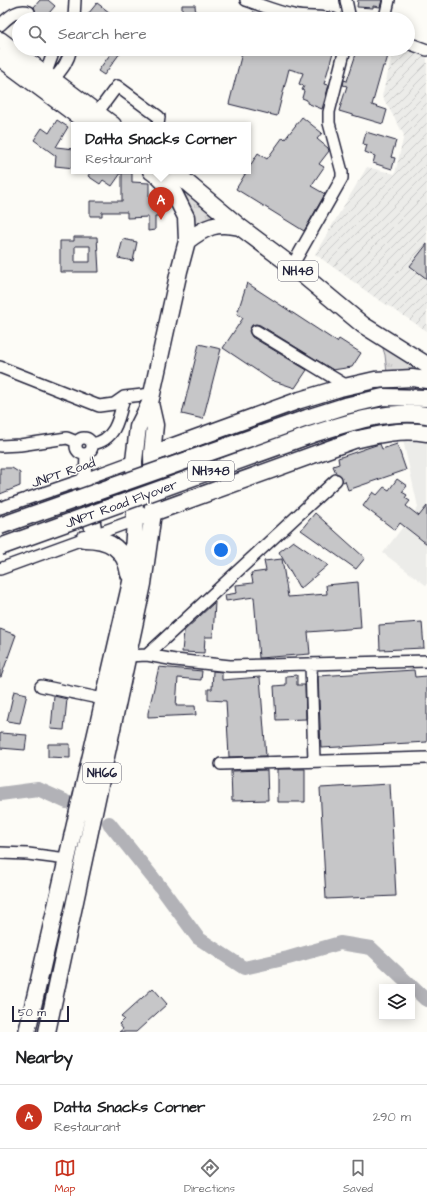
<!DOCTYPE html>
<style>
body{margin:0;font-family:"Architects Daughter",sans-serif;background:#f6f6f6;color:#202124}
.controls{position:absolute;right:12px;bottom:12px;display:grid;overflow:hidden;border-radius:0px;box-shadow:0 2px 10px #0003}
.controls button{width:36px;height:36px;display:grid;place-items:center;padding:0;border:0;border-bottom:1px solid #e0e0e0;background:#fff;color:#202124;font:20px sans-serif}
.scale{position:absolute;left:12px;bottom:10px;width:57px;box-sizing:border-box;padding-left:4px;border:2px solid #22223b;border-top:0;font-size:11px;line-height:14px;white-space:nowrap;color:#22223b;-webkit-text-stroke:3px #fdfcf7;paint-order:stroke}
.you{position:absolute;left:221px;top:550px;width:14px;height:14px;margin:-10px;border:3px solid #fff;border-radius:50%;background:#1a73e8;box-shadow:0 0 0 6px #1a73e833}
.badge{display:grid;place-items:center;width:26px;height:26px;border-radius:50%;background:#c8321e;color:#fff;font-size:13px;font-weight:700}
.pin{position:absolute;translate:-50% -33px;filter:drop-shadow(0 1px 2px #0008)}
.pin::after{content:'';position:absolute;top:21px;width:14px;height:12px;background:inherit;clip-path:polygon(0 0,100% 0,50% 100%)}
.popup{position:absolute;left:71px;top:122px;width:180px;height:52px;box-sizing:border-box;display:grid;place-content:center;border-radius:0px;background:#fff;filter:drop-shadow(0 1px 3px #0005);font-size:13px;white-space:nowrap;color:#757577}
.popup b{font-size:15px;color:#202124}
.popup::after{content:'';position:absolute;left:50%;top:100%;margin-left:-8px;border:8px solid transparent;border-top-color:#fff}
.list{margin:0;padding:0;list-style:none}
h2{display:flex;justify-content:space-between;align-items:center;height:52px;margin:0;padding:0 16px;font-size:17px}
h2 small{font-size:13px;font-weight:400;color:#757577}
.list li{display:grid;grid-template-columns:26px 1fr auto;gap:12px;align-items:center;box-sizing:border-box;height:64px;padding:0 16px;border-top:1px solid #e0e0e0}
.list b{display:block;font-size:15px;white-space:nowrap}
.list p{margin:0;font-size:13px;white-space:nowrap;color:#757577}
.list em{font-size:13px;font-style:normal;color:#757577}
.icon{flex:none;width:22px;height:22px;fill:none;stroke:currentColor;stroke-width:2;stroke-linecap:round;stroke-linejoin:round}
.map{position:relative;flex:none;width:427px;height:1032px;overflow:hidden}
.search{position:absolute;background:#fff;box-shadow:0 2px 10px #0003;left:12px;right:12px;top:12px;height:44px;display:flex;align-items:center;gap:10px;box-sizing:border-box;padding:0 14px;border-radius:22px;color:#757577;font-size:15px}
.sheet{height:116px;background:#fff}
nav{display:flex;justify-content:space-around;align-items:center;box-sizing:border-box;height:56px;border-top:1px solid #e0e0e0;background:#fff;font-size:11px;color:#757577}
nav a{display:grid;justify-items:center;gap:2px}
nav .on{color:#c8321e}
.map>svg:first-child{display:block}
.built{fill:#ecece9}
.industrial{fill:url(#industrial-furrows)}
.grass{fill:url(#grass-tufts);stroke:#807f8b}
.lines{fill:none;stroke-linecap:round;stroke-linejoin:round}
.river{stroke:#b2b2b7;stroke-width:14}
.building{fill:#c6c6c8;stroke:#22223b;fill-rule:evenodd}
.minor-tunnel{stroke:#d1d0d1;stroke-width:11;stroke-dasharray:11 5.5;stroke-linecap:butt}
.minor-casing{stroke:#22223b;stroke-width:14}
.highway-casing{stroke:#22223b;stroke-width:19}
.minor{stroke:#fdfcf7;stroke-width:11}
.highway{stroke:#fdfcf7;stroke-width:16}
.highway-bridge-casing{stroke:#22223b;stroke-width:19;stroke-linecap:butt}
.highway-bridge{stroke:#fdfcf7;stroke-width:16}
.labels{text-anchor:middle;stroke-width:3;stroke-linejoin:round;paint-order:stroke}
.shield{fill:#fdfcf7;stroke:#646373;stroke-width:1}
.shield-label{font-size:12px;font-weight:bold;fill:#22223b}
.street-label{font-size:13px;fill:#22223b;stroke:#fdfcf7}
</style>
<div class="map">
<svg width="427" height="1032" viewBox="0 0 427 1032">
<defs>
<pattern id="industrial-furrows" width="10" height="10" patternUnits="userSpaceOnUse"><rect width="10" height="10" fill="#ecece9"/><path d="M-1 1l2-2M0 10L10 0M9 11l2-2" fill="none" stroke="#cacac9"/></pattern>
<pattern id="grass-tufts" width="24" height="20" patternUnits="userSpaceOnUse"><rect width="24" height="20" fill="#dddcdb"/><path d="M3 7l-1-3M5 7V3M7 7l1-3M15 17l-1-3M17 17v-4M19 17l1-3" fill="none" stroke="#bdbcbd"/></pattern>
</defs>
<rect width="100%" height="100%" fill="#fdfcf7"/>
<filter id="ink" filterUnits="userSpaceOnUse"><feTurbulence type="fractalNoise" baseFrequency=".025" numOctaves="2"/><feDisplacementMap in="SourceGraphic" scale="8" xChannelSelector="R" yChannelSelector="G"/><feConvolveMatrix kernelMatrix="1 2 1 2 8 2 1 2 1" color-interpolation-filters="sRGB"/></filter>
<g filter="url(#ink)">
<!-- built -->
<path class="built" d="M403 440 427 443V586L383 553 418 507Z"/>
<!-- industrial -->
<path class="industrial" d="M394 49H408L427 58V331L373 296 315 254 367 167 395 174 404 135 382 96Z"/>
<!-- grass -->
<path class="grass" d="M178 184 221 219 194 229Z
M380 339 427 371 387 373 385 355Z"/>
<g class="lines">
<!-- river -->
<path class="river" d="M0 794 38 789 67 802
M109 823 162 889 198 938 244 968 288 958 340 943 371 948 425 999 427 1000"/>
</g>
<!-- building -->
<path class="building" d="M40 0H48L55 6 44 19H25H31L34 16 36 13 34 7Z
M358 0H382L380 7 373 6V8L357 7Z
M97 3 109 12 103 19H84Z
M182 5H195L196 18H182Z
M253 12 272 17V19H251Z
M114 49H123L104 75 98 71Z
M243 49H334L324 84 329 85 322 109 307 103V100L302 98 304 91 302 90 304 86 299 84 303 73 289 69 277 116 229 104Z
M360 49H390L385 66H383L372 105 387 110 383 124 339 111 347 86 343 85 344 80 347 81 357 51 359 52Z
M302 117 322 133 317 139 328 148 329 151 319 164 324 167 311 186 325 194 304 231 236 189 258 153 267 159 283 137 285 139Z
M57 120 68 127 56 147 74 149V168L55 166 56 156 34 140 42 128 49 133Z
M366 132 396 141 391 157 395 158 392 169 373 163 375 156 365 152 367 145 363 144Z
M91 171H109L108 172 121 173 112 186 103 180 100 184 88 176Z
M122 173H132V182L149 183V199L160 198V216H155V230L148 231V217L127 218V212H102V216H90V201H122Z
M74 237H97L99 272H60V241H74ZM75 246H90V262H75Z
M123 239 137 242 133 261 118 258Z
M427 244V279L410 266Z
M247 283 337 342 339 339 361 353 352 367 333 370 260 325 256 324 252 325 249 331 252 337 307 370 295 388 271 380 223 348 243 318 237 314Z
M199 344 221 349 203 419 182 414Z
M379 444H380L382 449 397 444 406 470 348 490 345 481 343 482 341 476 336 473 333 466 339 464 338 458Z
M0 468H12L20 473V486L0 494Z
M397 479 407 486 402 492 407 495 405 498 410 501 406 506 419 516 427 506V544L400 523 395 530 363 506 373 492 377 495 384 487 389 490Z
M315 513 365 558 356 569 301 530Z
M293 541 328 565 300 589 279 552Z
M282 559 288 597 327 594 326 585 358 582 361 628 308 632 310 654 259 658 254 597 226 601 225 595 237 593 236 585 253 583 251 573 266 571 264 561Z
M215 602 213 637H205L204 653 182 652 184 631Z
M422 622 424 648 380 650 379 625Z
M0 629 16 635 1 677H0Z
M159 667 202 671 201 680 178 678 176 706H195L196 715 148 717V713Z
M414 670 415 677 427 676V742L321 748 318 676Z
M213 671 222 672V680L260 677 266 756 229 757 226 701 208 700V689H212Z
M297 675V685H305L306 719 276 720 274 686 286 685V676Z
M14 691 27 694 20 723 7 721Z
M54 696 67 699 64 730 51 729Z
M0 733 27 735 25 750 0 748Z
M48 744H70V758L48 757Z
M278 769H305V802H278Z
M267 770 268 800 232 801 231 771Z
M390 784 396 896 326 899 320 788Z
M153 988 167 1004 136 1032H119L123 1029 119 1024 124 1019 121 1017Z"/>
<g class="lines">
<!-- minor-tunnel -->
<path class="minor-tunnel" d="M29 12 39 19"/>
<defs>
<path id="minor" d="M246 0C261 5 277 12 293 15 306 18 320 16 333 19
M346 0 350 19
M74 19 75 0
M386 19V13L389 0
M0 25C8 18 17 8 29 12
M408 43 427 50
M45 75 52 56 53 49
M49 85C59 72 67 66 71 49
M97 113 117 86 159 117 158 125
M292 266 342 178V172L329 123V112L345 49
M256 331 347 386
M0 367 99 406 114 404 124 397 152 394
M76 446a8 8 0 1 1 16 0a8 8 0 1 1-16 0Z
M92 444C116 440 119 418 124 397
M0 446 20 445 67 438 77 442
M85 479 86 454
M0 508 85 479 134 461
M0 569 135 520
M147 655 336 480
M127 656 147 655 175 660 230 666 427 661
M311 665 314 761
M41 686 103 699
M221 764 427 758
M0 853 28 854 67 859"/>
<path id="highway" d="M0 40 113 125
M0 58 90 125
M173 171 240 227 292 266 363 325 427 365
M187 241C207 226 216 222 240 227
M152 454 300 400 340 388 375 380 412 378 427 380
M85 479 94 535
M144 516 354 440C380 434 400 429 427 433
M84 539C109 539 125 548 129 574
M27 1032 131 582 135 520 134 461 138 427 150 403 179 271 187 241 186 217 173 191 159 177 151 171
M47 1032 143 584 153 513 152 454 155 425 150 403"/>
</defs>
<!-- minor casing -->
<use href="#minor" class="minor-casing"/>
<!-- highway casing -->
<use href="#highway" class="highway-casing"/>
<!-- minor -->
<use href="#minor" class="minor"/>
<!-- highway -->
<use href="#highway" class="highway"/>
<defs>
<path id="highway-bridge" d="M0 526 307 418 345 406 383 397 427 398
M0 547 313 434C350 422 387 410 427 415"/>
</defs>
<!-- highway-bridge casing -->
<use href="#highway-bridge" class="highway-bridge-casing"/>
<!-- highway-bridge -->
<use href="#highway-bridge" class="highway-bridge"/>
</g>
</g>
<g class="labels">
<!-- shield labels -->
<g class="shield">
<rect x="278" y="261" width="40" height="20" rx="3"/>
<rect x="188" y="461" width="46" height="20" rx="3"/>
<rect x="83" y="763" width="38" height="20" rx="3"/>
</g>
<g class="shield-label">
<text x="298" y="275">NH48</text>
<text x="211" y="475">NH348</text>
<text x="102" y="777">NH66</text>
</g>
<!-- street labels -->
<g class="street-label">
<text transform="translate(63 472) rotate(-19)" y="5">JNPT Road</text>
<text transform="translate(121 503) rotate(-20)" y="5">JNPT Road Flyover</text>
</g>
</g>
</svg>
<div class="controls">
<button><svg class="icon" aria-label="layers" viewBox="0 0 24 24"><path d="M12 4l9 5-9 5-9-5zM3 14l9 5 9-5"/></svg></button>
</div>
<div class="scale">50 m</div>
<div class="you"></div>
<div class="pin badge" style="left:161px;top:220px">A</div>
<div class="popup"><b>Datta Snacks Corner</b>Restaurant</div>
<div class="search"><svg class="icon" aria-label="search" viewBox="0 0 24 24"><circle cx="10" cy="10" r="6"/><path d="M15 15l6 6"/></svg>Search here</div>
</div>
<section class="sheet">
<h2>Nearby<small></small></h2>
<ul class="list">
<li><span class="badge">A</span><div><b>Datta Snacks Corner</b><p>Restaurant</p></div><em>290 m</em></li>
</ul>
</section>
<nav>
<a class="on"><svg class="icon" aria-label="map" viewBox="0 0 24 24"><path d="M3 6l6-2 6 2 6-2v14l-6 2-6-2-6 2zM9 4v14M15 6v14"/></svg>Map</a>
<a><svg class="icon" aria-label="directions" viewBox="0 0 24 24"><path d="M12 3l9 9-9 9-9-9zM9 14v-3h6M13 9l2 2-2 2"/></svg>Directions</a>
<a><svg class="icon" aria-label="saved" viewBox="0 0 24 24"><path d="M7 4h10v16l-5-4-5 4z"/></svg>Saved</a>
</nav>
